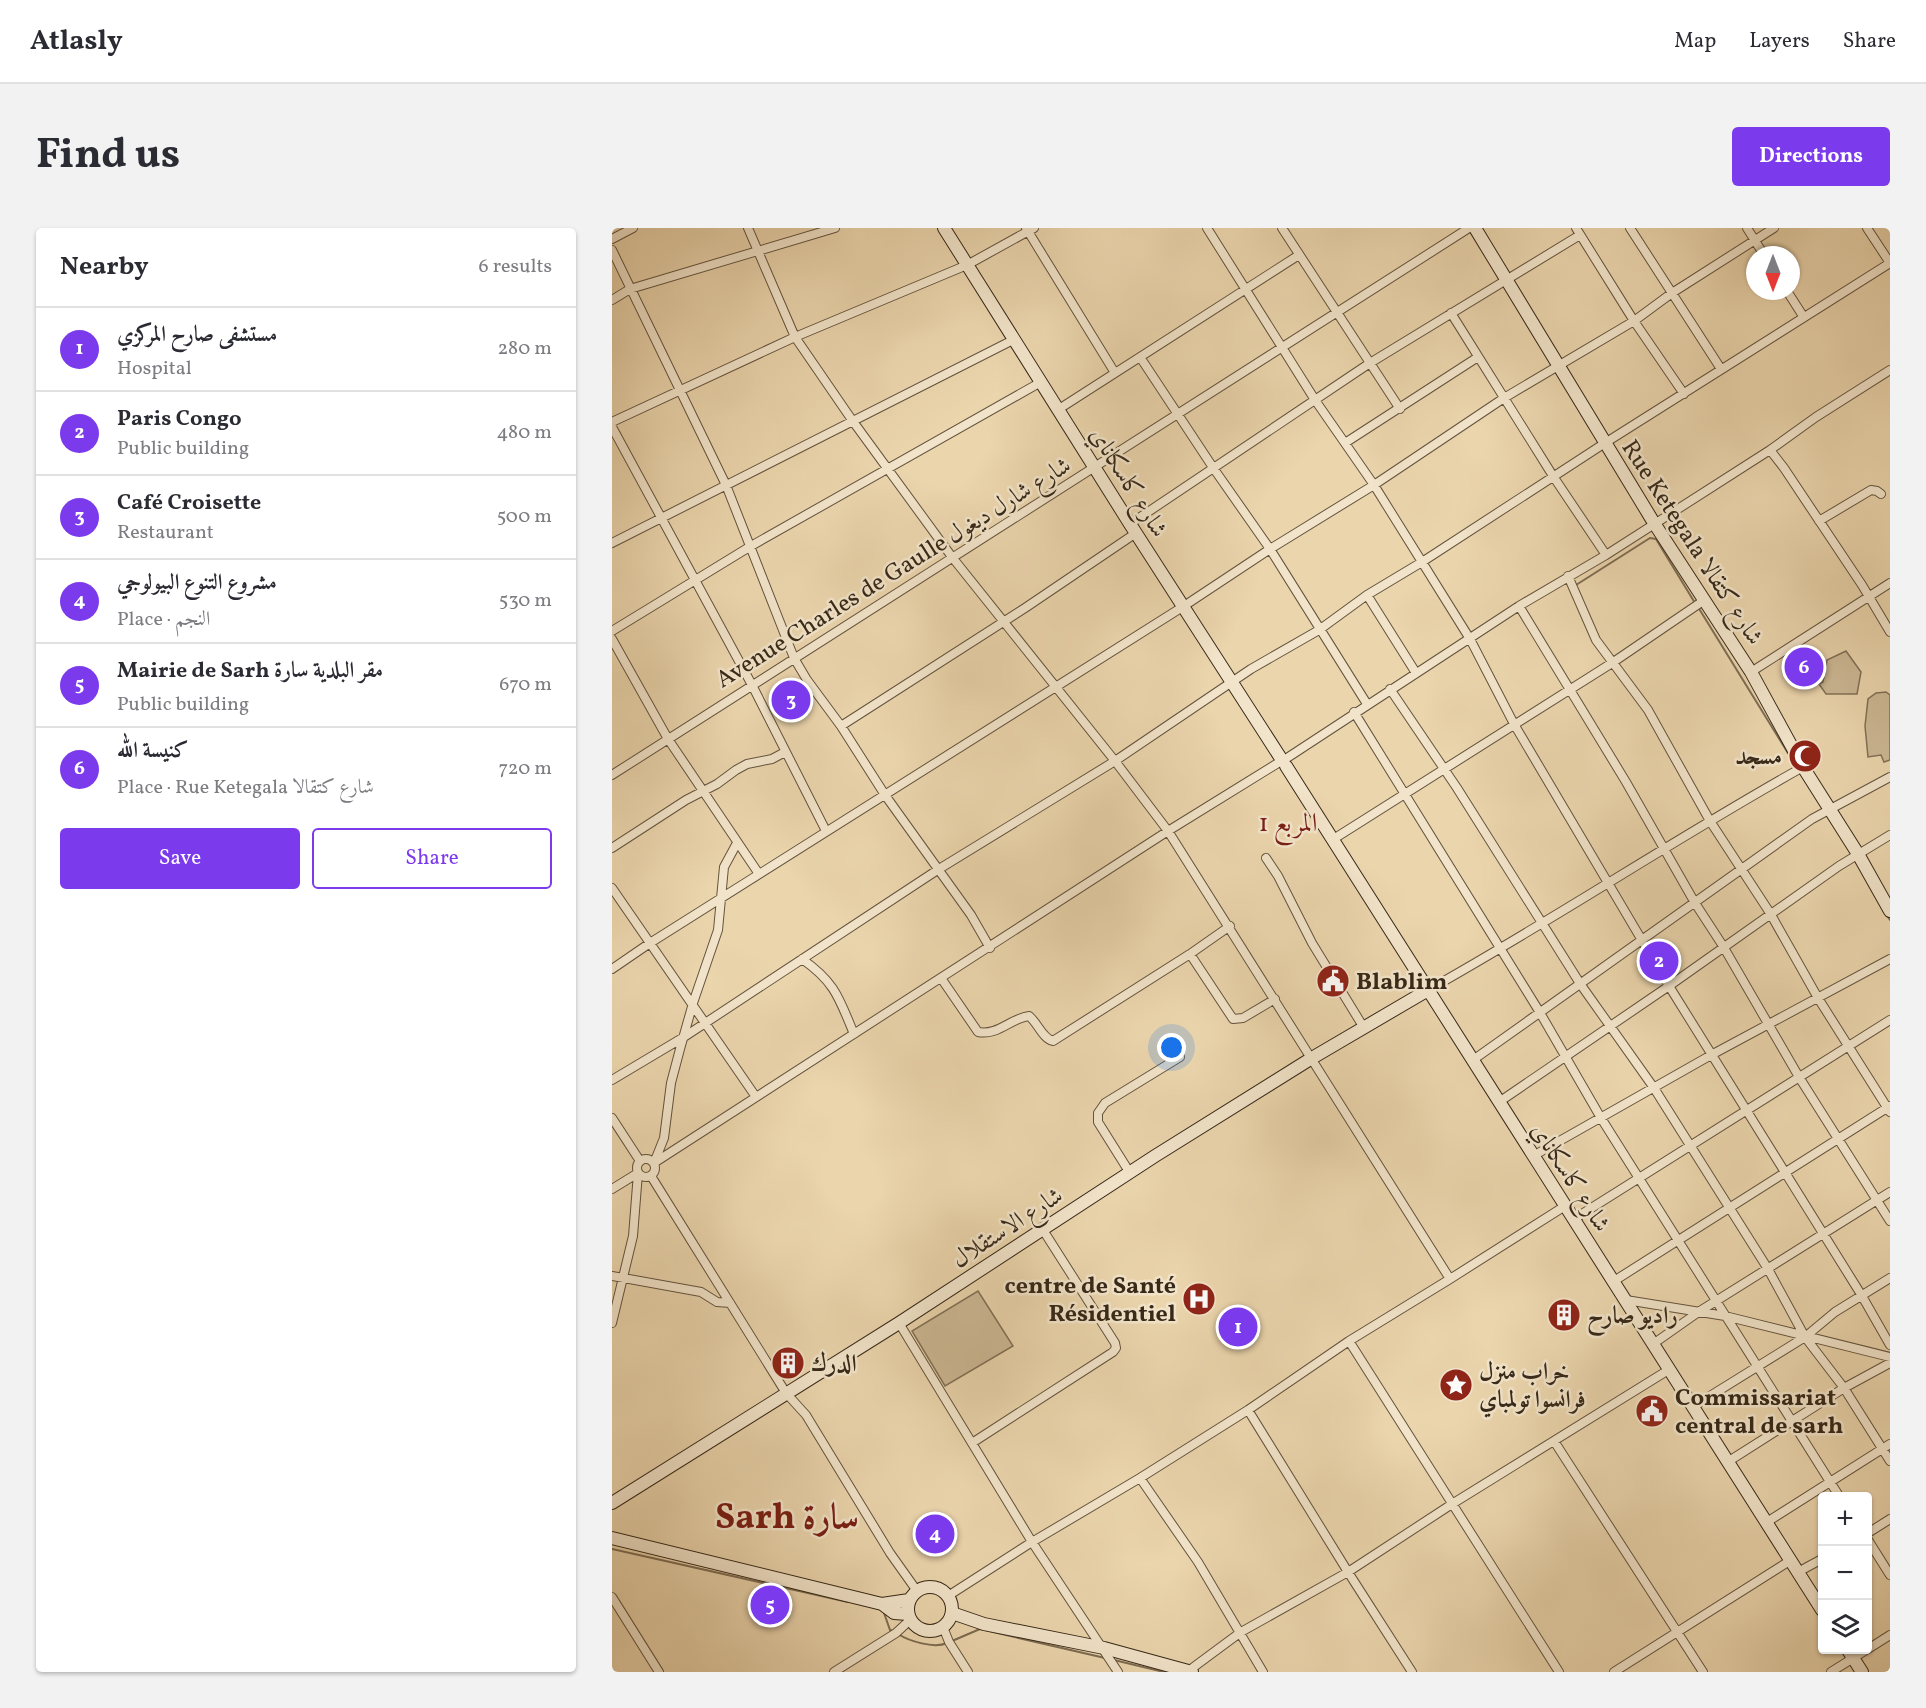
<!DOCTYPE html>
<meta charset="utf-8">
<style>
body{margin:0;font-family:Vollkorn,Amiri,serif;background:#f2f2f3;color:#2b2b33}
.controls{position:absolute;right:18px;bottom:18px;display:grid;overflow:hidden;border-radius:6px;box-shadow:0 2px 4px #0004}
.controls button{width:54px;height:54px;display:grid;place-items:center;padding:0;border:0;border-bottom:2px solid #e1e1e2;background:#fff;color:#2b2b33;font:30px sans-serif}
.compass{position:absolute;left:1134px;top:18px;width:54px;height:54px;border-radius:50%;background:#fff;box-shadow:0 2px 4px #0004;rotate:180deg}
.you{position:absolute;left:560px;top:820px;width:21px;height:21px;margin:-15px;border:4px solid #fff;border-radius:50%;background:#1a73e8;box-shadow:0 0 0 9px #1a73e833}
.badge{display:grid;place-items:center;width:39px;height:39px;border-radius:50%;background:#7c3aed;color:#fff;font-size:20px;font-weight:700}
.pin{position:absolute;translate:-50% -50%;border:3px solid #fff;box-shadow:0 2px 6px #0006}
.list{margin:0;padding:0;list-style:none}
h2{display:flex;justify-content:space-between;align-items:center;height:78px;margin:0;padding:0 24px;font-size:26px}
h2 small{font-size:20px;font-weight:400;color:#7c7c81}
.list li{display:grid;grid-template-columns:39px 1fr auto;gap:18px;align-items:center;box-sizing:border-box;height:84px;padding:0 24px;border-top:2px solid #e1e1e2}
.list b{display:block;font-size:22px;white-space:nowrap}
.list p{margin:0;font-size:20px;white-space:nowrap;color:#7c7c81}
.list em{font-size:20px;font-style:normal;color:#7c7c81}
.actions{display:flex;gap:12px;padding:18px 24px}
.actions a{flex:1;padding:14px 0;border:2px solid #7c3aed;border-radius:6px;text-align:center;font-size:21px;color:#7c3aed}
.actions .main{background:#7c3aed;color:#fff}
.icon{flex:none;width:33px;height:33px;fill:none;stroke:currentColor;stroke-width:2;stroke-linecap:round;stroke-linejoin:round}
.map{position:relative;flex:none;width:1278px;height:1444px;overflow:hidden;border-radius:6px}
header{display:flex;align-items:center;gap:36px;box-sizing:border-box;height:84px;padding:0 30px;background:#fff;border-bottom:2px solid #e1e1e2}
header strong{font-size:28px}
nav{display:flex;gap:33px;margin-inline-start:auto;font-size:21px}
.intro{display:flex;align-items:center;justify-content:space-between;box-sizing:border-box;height:144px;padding:0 36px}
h1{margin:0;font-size:42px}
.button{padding:15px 27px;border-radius:6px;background:#7c3aed;color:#fff;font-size:21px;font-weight:700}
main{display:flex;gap:36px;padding:0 36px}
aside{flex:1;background:#fff;border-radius:6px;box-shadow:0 2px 4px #0004}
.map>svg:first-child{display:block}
.green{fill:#ccb894;stroke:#817056;stroke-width:1.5}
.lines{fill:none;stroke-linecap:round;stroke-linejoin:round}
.stream{stroke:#7d6c53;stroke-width:2}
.street-casing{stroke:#63533d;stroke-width:10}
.secondary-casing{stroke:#362818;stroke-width:14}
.street{stroke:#f2e4ca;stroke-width:8}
.secondary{stroke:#f2e4ca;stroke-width:12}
.labels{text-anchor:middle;stroke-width:5;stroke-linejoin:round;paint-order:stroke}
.street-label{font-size:24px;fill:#362818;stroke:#f2e4ca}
.poi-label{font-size:24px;font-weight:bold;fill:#362818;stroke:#f2e4ca;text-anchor:start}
.neighbourhood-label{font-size:26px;fill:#7a1f14;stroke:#f2e4ca}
.town-label{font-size:36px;font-weight:bold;fill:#7a1f14;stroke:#f2e4ca}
</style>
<header>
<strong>Atlasly</strong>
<nav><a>Map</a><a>Layers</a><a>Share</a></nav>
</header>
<div class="intro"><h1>Find us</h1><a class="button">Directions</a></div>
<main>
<aside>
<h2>Nearby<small>6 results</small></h2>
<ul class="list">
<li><span class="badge">1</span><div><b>مستشفى صارح المركزي</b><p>Hospital</p></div><em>280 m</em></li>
<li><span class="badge">2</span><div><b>Paris Congo</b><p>Public building</p></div><em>480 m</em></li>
<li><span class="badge">3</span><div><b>Café Croisette</b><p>Restaurant</p></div><em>500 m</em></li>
<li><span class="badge">4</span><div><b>مشروع التنوع البيولوجي</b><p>Place · النجم</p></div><em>530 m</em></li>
<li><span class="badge">5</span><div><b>Mairie de Sarh مقر البلدية سارة</b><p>Public building</p></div><em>670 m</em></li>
<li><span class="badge">6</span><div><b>كنيسة الله</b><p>Place · Rue Ketegala شارع كتقالا</p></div><em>720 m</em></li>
</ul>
<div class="actions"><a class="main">Save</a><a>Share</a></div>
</aside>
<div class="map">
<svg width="1278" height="1444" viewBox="0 0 1278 1444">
<rect width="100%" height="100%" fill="#ebd5ad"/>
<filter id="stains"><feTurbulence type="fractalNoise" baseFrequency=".00333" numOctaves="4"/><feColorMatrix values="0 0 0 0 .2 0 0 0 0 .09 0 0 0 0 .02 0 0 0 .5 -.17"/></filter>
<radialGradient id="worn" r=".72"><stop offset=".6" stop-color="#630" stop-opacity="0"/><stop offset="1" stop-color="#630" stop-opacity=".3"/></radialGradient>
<!-- green -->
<path class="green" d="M1234 423 1249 444 1245 466H1214L1207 456 1211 454 1215 432Z
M1274 464 1278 467V532L1272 534 1269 527 1256 529 1253 498 1256 471 1264 465Z
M366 1063 401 1118 333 1158 300 1103Z"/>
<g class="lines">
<!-- stream -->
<path class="stream" d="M964 357 1038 310 1044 311 1083 375
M1086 379 1179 530
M1274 686 1278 692
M0 1321 236 1374
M271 1382 278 1402 281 1403
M286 1406C297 1413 322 1421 335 1415
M340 1413 368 1401 493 1430
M502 1432 552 1444"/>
<defs>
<path id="street" d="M136 0 183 109 240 192 340 329 503 533 556 603 838 1051
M414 0 503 145
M595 0 703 172 762 257 858 411 902 496 1057 758 1250 1068 1278 1117
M670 0 788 181
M964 0 1022 93 1072 166
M1018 0 1109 141
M1135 0 1152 27
M1255 0 1278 35
M0 11 21 0
M0 22 114 257 182 430 195 452 229 498 273 567 359 687 378 720
M1175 63 1191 88
M0 72 18 61 223 0
M839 85 941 248 994 327
M528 129 602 241 658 321 755 476
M447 181 687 27
M0 194 183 109 355 37 422 0
M0 199 140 457 214 603
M733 215 866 129
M1158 222 1172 240 1250 357 1278 404
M1207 293 1259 262 1265 263 1269 266
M518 296 758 135 968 7
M0 315 401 112
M956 348 984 412 1036 482 1098 593 1158 685 1206 770 1278 884
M755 367 804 445
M907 378 1014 554 1083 675 1111 718 1187 849 1278 993
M0 403 139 318 429 154
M0 411 56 511 147 646
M1139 444 1278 355
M778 461 845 560 969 757 1042 860 1156 1041 1193 1109 1232 1160 1278 1233
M742 484 927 783 989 890 1227 1268
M229 498 413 380 524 305
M675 530 907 378 994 327 1158 222 1204 189 1278 142
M0 547 857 0
M720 612 1000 435 1091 373
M0 620 74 572 105 556 124 542 135 536 160 531 173 524
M654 630 666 648 700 715 752 800
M0 660 144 869
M578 726 621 791 631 790 663 771
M190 731C223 754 227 770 242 806
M0 741 38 715 572 378 658 321 762 257 892 170 1022 93 1060 65 1162 0
M329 750 366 804C386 808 399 790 417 788 426 795 430 810 441 813L578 726 618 698
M816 762C943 691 1064 610 1191 539
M861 832 1200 591 1278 549
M0 852 72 809 327 641 503 533 639 441 707 402 755 367 810 334 993 215 1278 35
M887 874 1057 758 1227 638 1278 607
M0 890 28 933
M921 928 1101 826 1278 731
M25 940a9 9 0 1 1 18 0a9 9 0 1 1-18 0Z
M42 935 556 603 666 535
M42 935 52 910 59 855 68 821 81 775 106 702 112 639 125 615
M518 945 486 894V885L493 875 568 829
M39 948 174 1165 194 1187 278 1325 305 1363
M0 961 26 945
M962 991 1278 792
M0 1048 89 1064 105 1074 118 1075
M1002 1053 1278 878
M1014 1072 1113 1088 1278 1129
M0 1095 21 1008 26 945
M287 1095 420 1314 506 1444
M737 1113 947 1444
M1041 1116 1088 1083 1278 964
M1082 1178 1193 1109 1223 1084 1278 1050
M636 1182 736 1344 800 1444
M942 1213 1091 1444
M360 1215 501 1124 504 1120 503 1115 431 1002
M1117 1233 1232 1160 1278 1135
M528 1250 586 1334 651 1444
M1155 1294 1278 1216
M1256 1305 1278 1291
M1256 1312 1278 1347
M1186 1344 1210 1331
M336 1368 420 1314 528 1250 636 1182 737 1113 838 1051 953 978
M0 1369 47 1444
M331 1399 337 1414 356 1444
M1256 1421 1278 1407
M222 1444 284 1405 298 1392
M575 1444 629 1404 736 1344 840 1276 1058 1141
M1002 1444 1179 1332
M1219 1444 1254 1422"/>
<path id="secondary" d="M332 0 518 296 668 529
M863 0 1042 295 1139 444 1191 539 1246 626 1278 683
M674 538 1210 1382
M0 1275 287 1095 543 928 700 830 816 762
M0 1310 270 1376 282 1385 296 1386
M296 1381a22 22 0 1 1 44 0a22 22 0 1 1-44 0Z
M270 1376 297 1372
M340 1385 372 1396 492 1420 580 1444
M1236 1422 1250 1444"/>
</defs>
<!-- street casing -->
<use href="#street" class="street-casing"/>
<!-- secondary casing -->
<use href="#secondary" class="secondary-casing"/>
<!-- street -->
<use href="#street" class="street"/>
<!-- secondary -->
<use href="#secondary" class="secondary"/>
</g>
<!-- icons -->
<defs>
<symbol id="mosque-disc" viewBox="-11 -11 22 22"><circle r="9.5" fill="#8f2418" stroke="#f2e4ca"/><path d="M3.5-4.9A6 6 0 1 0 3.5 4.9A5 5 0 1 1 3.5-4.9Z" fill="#fff"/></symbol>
<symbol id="civic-disc" viewBox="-11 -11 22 22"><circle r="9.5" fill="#8f2418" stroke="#f2e4ca"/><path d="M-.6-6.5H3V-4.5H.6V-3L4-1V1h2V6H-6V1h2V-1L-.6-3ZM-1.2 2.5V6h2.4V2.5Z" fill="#fff"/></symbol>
<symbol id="hospital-disc" viewBox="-11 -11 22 22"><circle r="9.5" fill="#8f2418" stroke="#f2e4ca"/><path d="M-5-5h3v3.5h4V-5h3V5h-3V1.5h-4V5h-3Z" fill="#fff"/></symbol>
<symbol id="building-disc" viewBox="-11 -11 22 22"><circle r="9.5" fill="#8f2418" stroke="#f2e4ca"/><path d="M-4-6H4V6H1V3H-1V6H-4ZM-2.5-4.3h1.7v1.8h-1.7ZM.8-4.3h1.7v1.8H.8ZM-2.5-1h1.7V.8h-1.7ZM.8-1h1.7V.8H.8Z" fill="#fff"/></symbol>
<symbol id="sight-disc" viewBox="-11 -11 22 22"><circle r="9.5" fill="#8f2418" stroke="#f2e4ca"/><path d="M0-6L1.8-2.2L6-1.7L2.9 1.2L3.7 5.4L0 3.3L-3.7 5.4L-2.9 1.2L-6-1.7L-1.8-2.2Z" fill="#fff"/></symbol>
</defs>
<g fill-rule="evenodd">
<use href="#mosque-disc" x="1174" y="509" width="38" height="38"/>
<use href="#civic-disc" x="702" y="734" width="38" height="38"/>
<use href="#hospital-disc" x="568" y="1052" width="38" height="38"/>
<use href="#building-disc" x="933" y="1068" width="38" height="38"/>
<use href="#building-disc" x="157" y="1116" width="38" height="38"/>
<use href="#sight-disc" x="825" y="1138" width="38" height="38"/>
<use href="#civic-disc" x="1021" y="1164" width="38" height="38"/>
</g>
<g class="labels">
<!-- street labels -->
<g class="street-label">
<text transform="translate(517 254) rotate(58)" y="8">شارع كاسكاناي</text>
<text transform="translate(1081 314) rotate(57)" y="8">Rue Ketegala شارع كتقالا</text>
<text transform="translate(281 344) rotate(-32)" y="8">Avenue Charles de Gaulle شارع شارل ديغول</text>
<text transform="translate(959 949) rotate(57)" y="8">شارع كاسكاناي</text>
<text transform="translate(395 999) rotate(-33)" y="8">شارع الاستقلال</text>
</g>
<!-- poi labels -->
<g class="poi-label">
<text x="1170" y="536" text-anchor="end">مسجد</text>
<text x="744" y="761">Blablim</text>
<text x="564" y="1065" text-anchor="end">centre de Santé<tspan x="564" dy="28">Résidentiel</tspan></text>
<text x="975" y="1095">راديو صارح</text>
<text x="199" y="1143">الدرك</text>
<text x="867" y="1151">خراب منزل<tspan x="867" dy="28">فرانسوا تولمباي</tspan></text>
<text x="1063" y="1177">Commissariat<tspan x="1063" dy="28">central de sarh</tspan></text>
</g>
<!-- neighbourhood labels -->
<g class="neighbourhood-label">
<text x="676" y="603">المربع 1</text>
</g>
<!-- town labels -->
<g class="town-label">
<text x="175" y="1300">Sarh سارة</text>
</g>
</g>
<rect width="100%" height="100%" filter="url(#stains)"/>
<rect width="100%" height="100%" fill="url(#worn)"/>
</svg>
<div class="controls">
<button>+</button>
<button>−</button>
<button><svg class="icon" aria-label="layers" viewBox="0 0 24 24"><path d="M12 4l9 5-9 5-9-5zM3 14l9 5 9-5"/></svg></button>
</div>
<svg class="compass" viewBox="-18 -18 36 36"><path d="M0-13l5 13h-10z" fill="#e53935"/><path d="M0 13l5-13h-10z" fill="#7c7c81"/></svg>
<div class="you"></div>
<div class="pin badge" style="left:626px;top:1099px">1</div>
<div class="pin badge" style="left:1047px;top:733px">2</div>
<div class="pin badge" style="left:179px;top:472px">3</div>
<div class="pin badge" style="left:323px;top:1306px">4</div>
<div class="pin badge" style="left:158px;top:1377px">5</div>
<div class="pin badge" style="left:1192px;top:439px">6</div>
</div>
</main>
